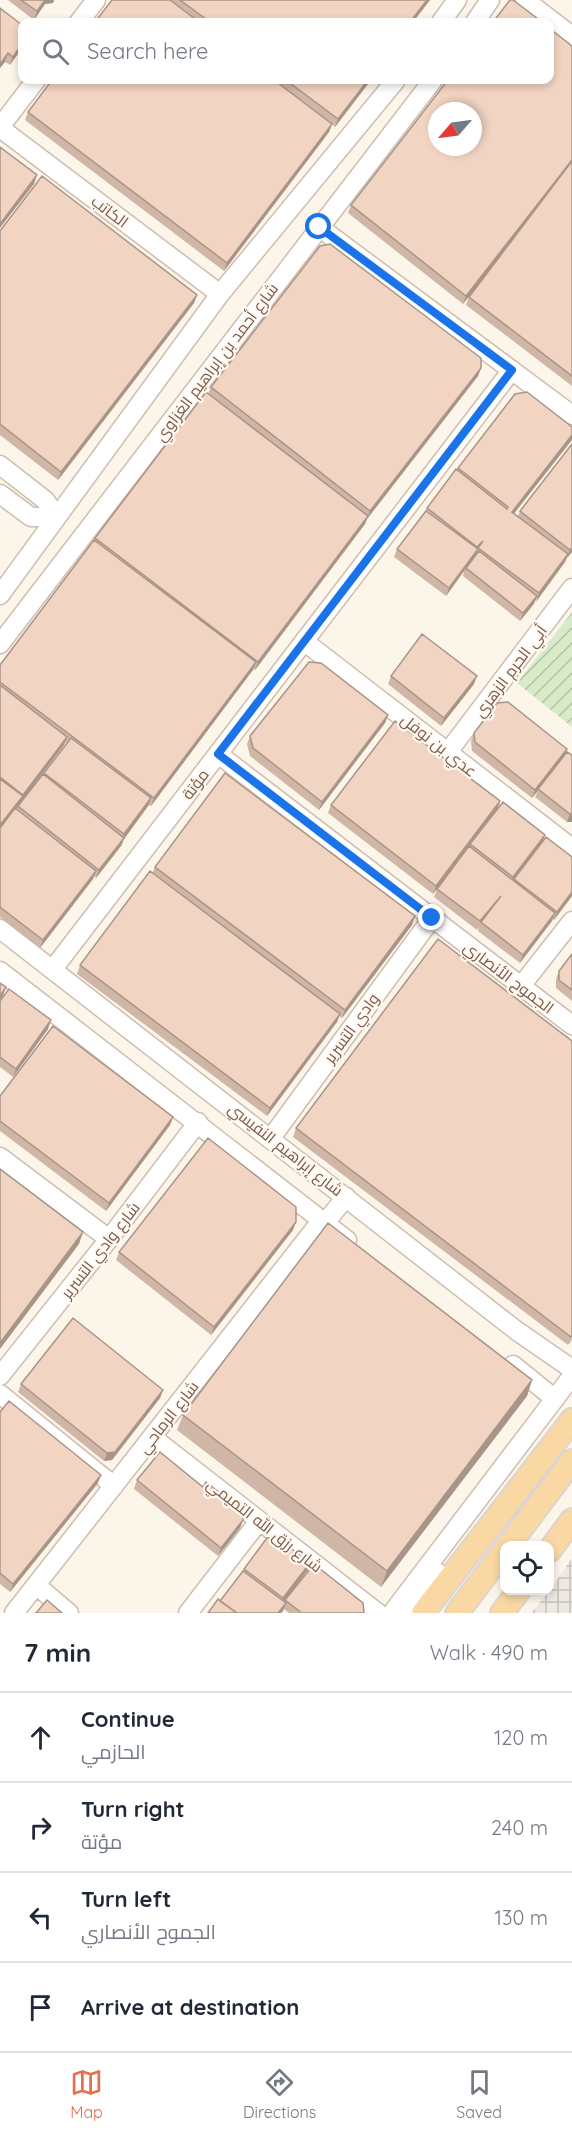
<!DOCTYPE html>
<meta charset="utf-8">
<style>
body{margin:0;font-family:Quicksand,Cairo,sans-serif;background:#f6f6f7;color:#1f2937}
.controls{position:absolute;right:18px;bottom:18px;display:grid;overflow:hidden;border-radius:12px;box-shadow:0 3px 9px #0003}
.controls button{width:54px;height:54px;display:grid;place-items:center;padding:0;border:0;border-bottom:2px solid #e0e1e3;background:#fff;color:#1f2937;font:30px sans-serif}
.compass{position:absolute;left:428px;top:102px;width:54px;height:54px;border-radius:50%;background:#fff;box-shadow:0 3px 9px #0003;rotate:242deg}
.stop{position:absolute;width:18px;height:18px;margin:-14px;border:4px solid #1a73e8;border-radius:50%;background:#fff}
.stop.end{background:#1a73e8;border-color:#fff;box-shadow:0 2px 6px #0008}
.list{margin:0;padding:0;list-style:none}
h2{display:flex;justify-content:space-between;align-items:center;height:78px;margin:0;padding:0 24px;font-size:26px}
h2 small{font-size:20px;font-weight:400;color:#747a83}
.list li{display:grid;grid-template-columns:39px 1fr auto;gap:18px;align-items:center;box-sizing:border-box;height:90px;padding:0 24px;border-top:2px solid #e0e1e3}
.list b{display:block;font-size:22px;white-space:nowrap}
.list p{margin:0;font-size:20px;white-space:nowrap;color:#747a83}
.list em{font-size:20px;font-style:normal;color:#747a83}
.icon{flex:none;width:33px;height:33px;fill:none;stroke:currentColor;stroke-width:2;stroke-linecap:round;stroke-linejoin:round}
.map{position:relative;flex:none;width:572px;height:1613px;overflow:hidden}
.search{position:absolute;background:#fff;box-shadow:0 3px 9px #0003;left:18px;right:18px;top:18px;height:66px;display:flex;align-items:center;gap:15px;box-sizing:border-box;padding:0 21px;border-radius:12px;color:#747a83;font-size:22px}
.sheet{height:438px;background:#fff}
nav{display:flex;justify-content:space-around;align-items:center;box-sizing:border-box;height:84px;border-top:2px solid #e0e1e3;background:#fff;font-size:16px;color:#747a83}
nav a{display:grid;justify-items:center;gap:3px}
nav .on{color:#e47052}
.map>svg:first-child{display:block}
.industrial{fill:url(#industrial-grid)}
.garden{fill:url(#garden-furrows)}
.lines{fill:none;stroke-linecap:round;stroke-linejoin:round}
.minor-casing{stroke:#cfbdaf;stroke-width:21}
.major-casing{stroke:#dcd4d1;stroke-width:26}
.minor{stroke:#fff;stroke-width:18}
.major{stroke:#f9d8a4;stroke-width:22}
.wall{fill:#d0b6a7;fill-rule:evenodd}
.shaded-wall{fill:#a99488}
.building{fill:#f2d4c2;stroke:#a99488;stroke-width:1.5;fill-rule:evenodd}
.route{stroke:#1a73e8;stroke-width:8}
.labels{text-anchor:middle;stroke-width:4.5;stroke-linejoin:round;paint-order:stroke}
.street-label{font-size:16px;fill:#785b4d;stroke:#fff9f1}
</style>
<div class="map">
<svg width="572" height="1613" viewBox="0 0 572 1613">
<defs>
<pattern id="industrial-grid" width="8" height="8" patternUnits="userSpaceOnUse" patternTransform="scale(1.5)"><rect width="8" height="8" fill="#eee8e3"/><path d="M0 4h8M4 0v8" fill="none" stroke="#c6bfba"/></pattern>
<pattern id="garden-furrows" width="10" height="10" patternUnits="userSpaceOnUse" patternTransform="scale(1.5)"><rect width="10" height="10" fill="#d7ebc8"/><path d="M-1 1l2-2M0 10L10 0M9 11l2-2" fill="none" stroke="#b3c1a5"/></pattern>
</defs>
<rect width="100%" height="100%" fill="#fcf5ea"/>
<!-- industrial -->
<path class="industrial" d="M572 1558V1613H531L550 1590Z"/>
<!-- garden -->
<path class="garden" d="M572 612V727L517 683Z"/>
<g class="lines">
<defs>
<path id="minor" d="M525 0 572 36
M79 22 96 0
M441 22 457 0
M475 22 490 0
M0 127 36 80
M0 128 220 294
M319 227 572 415
M0 465 45 500 57 517
M0 494 31 517H57
M0 595 220 294 396 80
M305 642 572 848
M0 644 433 80
M448 752 572 588
M218 754 572 1025
M0 929 517 1331 572 1369
M53 969 512 370
M0 971 347 1240
M521 986 572 921
M271 1138 432 918
M0 1157 109 1239
M325 1223 346 1197
M513 1365 555 1399
M0 1376 109 1239 198 1122
M0 1394 114 1486
M152 1437 378 1613
M36 1585 69 1613
M14 1613 321 1221
M188 1613 259 1521
M392 1613 572 1376
M411 1613 437 1572"/>
<path id="major" d="M508 1546 572 1461
M550 1550 572 1520
M423 1613 572 1420
M457 1613 504 1551
M502 1613 519 1590"/>
</defs>
<!-- minor casing -->
<use href="#minor" class="minor-casing"/>
<!-- major casing -->
<use href="#major" class="major-casing"/>
<!-- minor -->
<use href="#minor" class="minor"/>
<!-- major -->
<use href="#major" class="major"/>
</g>
<!-- wall -->
<path class="wall" d="M8 0H54L53 3 45 4 34 20Z
M112 0H430L413 22H95Z
M22 25V48L10 65 5 62 0 68Z
M572 46V386L466 305 469 297 479 285 463 304 348 213 351 205Z
M52 80H371L335 127 332 124 329 132 224 271 25 120 28 112Z
M0 231 197 295 194 303 58 480 0 435Z
M481 368 478 376 367 519 365 524 255 670 253 669 151 806 149 805 124 839 121 846 96 878 94 876 93 879 40 948 0 917V665L95 538 208 394 211 387ZM66 742 67 743 44 775 20 803 64 745Z
M515 394V514L518 516 520 511 572 552 567 558 565 562 520 621 463 576 464 571 446 596 394 557 397 549 425 511 427 508 457 470Z
M391 676 474 684 441 726 388 684Z
M388 715 385 723 319 810 250 756 247 744 250 736Z
M474 733 564 756 572 755V822H567L535 797 538 791 532 798 472 751 471 741Z
M500 801 497 809 543 841 572 896 554 920 553 919 520 963 478 931 479 927 477 930 434 897 437 889 470 847V844L433 894 328 813 331 805Z
M155 867 415 916 412 925 342 1018 339 1016 337 1022 267 1116 77 974 80 965 152 874Z
M438 939 572 1340 568 1345 293 1137 296 1128Z
M572 954V1001L556 988V979L559 971Z
M0 1001 48 1029 13 1077 0 1067Z
M0 1096 173 1117 170 1125 106 1211 0 1131Z
M293 1230 211 1335 116 1260 119 1252Z
M532 1380 527 1396 381 1587 177 1430 183 1415Z
M21 1384 163 1390 160 1398 112 1460 104 1461 18 1392Z
M0 1412 98 1483 10 1592 0 1584Z
M137 1480 243 1520 240 1528 218 1556 134 1489Z
M244 1569 307 1571 284 1602H285V1600L364 1613H289L284 1609 283 1611 220 1601Z"/>
<!-- shaded-wall -->
<path class="shaded-wall" d="M45 0H54L53 3 45 4 34 20 37 11Z
M427 0H430L413 22H410Z
M22 44V48L10 65 13 57Z
M8 53 5 62 0 68V64Z
M368 80H371L335 127 338 119Z
M332 124 329 132 224 271 227 263Z
M572 160V164L463 304 466 296Z
M37 175 34 184 0 228V224Z
M197 295 194 303 58 480 61 472Z
M481 368 478 376 367 519 365 524 255 670 258 662 368 516 370 511Z
M572 435V440L509 520 512 512Z
M483 541 478 548 475 558 466 568 464 571 446 596 449 588 474 554 477 547Z
M572 548V552L567 558 570 550Z
M568 554 565 562 536 602 539 593Z
M537 596 534 604 520 621 523 613Z
M256 662 253 670 151 806 154 798Z
M477 676 474 684 441 726 444 718Z
M388 715 385 723 319 810 322 802Z
M67 737 64 745 0 830V825Z
M567 749 564 757 532 798 535 790Z
M151 798 148 806 124 839 121 846 96 878 99 870 122 841 124 834Z
M500 801 497 810 433 894 436 886Z
M570 814H572V822H567Z
M545 835 542 843 510 885 513 877Z
M96 871 93 879 40 948 43 940Z
M572 892V896L554 920 557 912Z
M555 913 552 921 520 963 523 955Z
M415 916 412 925 342 1018 345 1010Z
M6 987 3 996 0 1000V996Z
M340 1014 337 1022 267 1116 270 1108Z
M51 1020 48 1029 13 1077 16 1069Z
M173 1117 170 1125 106 1211 109 1203Z
M296 1222 293 1230 211 1335 214 1327Z
M83 1232 79 1244 0 1349V1343Z
M532 1380 527 1396 381 1587 387 1571Z
M163 1390 160 1398 112 1460 104 1461 107 1453Z
M101 1475 98 1483 10 1592 13 1584Z
M243 1520 240 1528 218 1556 221 1548Z
M310 1563 307 1571 280 1607 283 1598Z
M286 1603 283 1611 281 1613H278Z"/>
<!-- building -->
<path class="building" d="M21 0H45L37 11Z
M112 0H170L199 22H95Z
M180 0H427L410 22H210Z
M510 0H513L542 22H493Z
M0 8 22 25V44L13 57 8 53 0 64Z
M549 28 572 46V160L466 296 351 205 448 80H549ZM437 111H473V147H437Z
M52 80H274L332 124 227 263 28 112Z
M286 80H368L338 119Z
M0 147 37 175 0 224Z
M572 161V376L469 297Z
M42 176 197 295 61 472 0 424V231Z
M330 244 481 358V368L370 511 211 387 320 246Z
M206 392 368 516 258 662 95 538Z
M527 392 572 427V435L512 512 568 554 539 593 478 548 483 541 477 547 427 508 456 469 507 509 508 507 458 468 515 394Z
M572 444V548L570 550 520 511Z
M426 511 478 549 449 588 397 549Z
M94 540 256 662 154 798 0 682V665Z
M479 551 537 596 523 613 466 568Z
M422 634 477 676 444 718 391 676Z
M309 662 321 663 388 715 322 802 253 748 250 736Z
M0 685 67 737 23 795 0 777Z
M508 702 567 749 535 790 475 742 474 733 497 703Z
M395 721 500 801 436 886 331 805Z
M71 738 151 798 124 834 44 773Z
M567 752 572 755V814H570L538 789Z
M225 773 415 916 345 1010 155 867Z
M43 774 124 838 99 870 18 806Z
M0 779 23 796 0 825Z
M503 802 545 835 513 877 470 844Z
M15 808 96 871 43 940 0 907V828Z
M546 837 572 857V892L557 912 514 879Z
M469 846 555 913 523 955 481 922 501 896 480 921 437 889Z
M150 871 340 1014 270 1108 80 965Z
M438 939 572 1041V1336L571 1337 296 1128Z
M572 954V990L559 980V971Z
M0 983 6 987 0 996Z
M9 989 51 1020 16 1069 0 1057V1001Z
M53 1026 173 1117 109 1203 0 1121V1096Z
M208 1138 296 1207V1222L214 1327 119 1252Z
M0 1169 83 1232 0 1343Z
M328 1223 532 1380 387 1571 183 1415Z
M73 1318 163 1390 115 1452 107 1453 21 1384Z
M9 1401 101 1475 13 1584 0 1573V1412Z
M160 1452 203 1487 206 1482 243 1511V1520L221 1548 137 1480Z
M276 1537 310 1563 283 1598 244 1569 267 1538Z
M314 1564 363 1603 364 1613H302L285 1600Z
M243 1571 286 1603 278 1613H237L220 1601Z
M218 1599 237 1613H208Z
M47 1600 62 1613H36Z"/>
<g class="lines">
<!-- route -->
<path class="route" d="M319 227 512 370 218 754 432 918"/>
</g>
<g class="labels">
<!-- street labels -->
<g class="street-label">
<text transform="translate(110 211) rotate(37)" y="6">الكاتب</text>
<text transform="translate(216 362) rotate(-53)" y="6">شارع أحمد بن إبراهيم الغزاوي</text>
<text transform="translate(510 671) rotate(-53)" y="6">أبي الحرم الزهري</text>
<text transform="translate(439 745) rotate(38)" y="6">عدي بن نوفل</text>
<text transform="translate(195 784) rotate(-53)" y="6">مؤتة</text>
<text transform="translate(509 977) rotate(37)" y="6">الجموح الأنصاري</text>
<text transform="translate(351 1028) rotate(-54)" y="6">وادي التسرير</text>
<text transform="translate(286 1149) rotate(38)" y="6">شارع إبراهيم النفيسي</text>
<text transform="translate(100 1250) rotate(-52)" y="6">شارع وادي التسرير</text>
<text transform="translate(168 1417) rotate(-52)" y="6">شارع الرماحي</text>
<text transform="translate(265 1525) rotate(38)" y="6">شارع رزق الله التميمي</text>
</g>
</g>
</svg>
<div class="controls">
<button><svg class="icon" aria-label="locate" viewBox="0 0 24 24"><circle cx="12" cy="12" r="6"/><path d="M12 2v4M12 18v4M2 12h4M18 12h4"/></svg></button>
</div>
<svg class="compass" viewBox="-18 -18 36 36"><path d="M0-13l5 13h-10z" fill="#e53935"/><path d="M0 13l5-13h-10z" fill="#747a83"/></svg>
<div class="stop" style="left:319px;top:227px"></div>
<div class="stop end" style="left:432px;top:918px"></div>
<div class="search"><svg class="icon" aria-label="search" viewBox="0 0 24 24"><circle cx="10" cy="10" r="6"/><path d="M15 15l6 6"/></svg>Search here</div>
</div>
<section class="sheet">
<h2>7 min<small>Walk · 490 m</small></h2>
<ul class="list">
<li><svg class="icon" aria-label="ahead" viewBox="0 0 24 24"><path d="M12 20V5M6 11l6-6 6 6"/></svg><div><b>Continue</b><p>الحازمي</p></div><em>120 m</em></li>
<li><svg class="icon" aria-label="right" viewBox="0 0 24 24"><path d="M7 20v-9h11M14 6l5 5-5 5"/></svg><div><b>Turn right</b><p>مؤتة</p></div><em>240 m</em></li>
<li><svg class="icon" aria-label="left" viewBox="0 0 24 24"><path d="M17 20v-9H6M10 6l-5 5 5 5"/></svg><div><b>Turn left</b><p>الجموح الأنصاري</p></div><em>130 m</em></li>
<li><svg class="icon" aria-label="arrive" viewBox="0 0 24 24"><path d="M6 21V4h12l-3 4 3 4H6"/></svg><div><b>Arrive at destination</b></div></li>
</ul>
</section>
<nav>
<a class="on"><svg class="icon" aria-label="map" viewBox="0 0 24 24"><path d="M3 6l6-2 6 2 6-2v14l-6 2-6-2-6 2zM9 4v14M15 6v14"/></svg>Map</a>
<a><svg class="icon" aria-label="directions" viewBox="0 0 24 24"><path d="M12 3l9 9-9 9-9-9zM9 14v-3h6M13 9l2 2-2 2"/></svg>Directions</a>
<a><svg class="icon" aria-label="saved" viewBox="0 0 24 24"><path d="M7 4h10v16l-5-4-5 4z"/></svg>Saved</a>
</nav>
